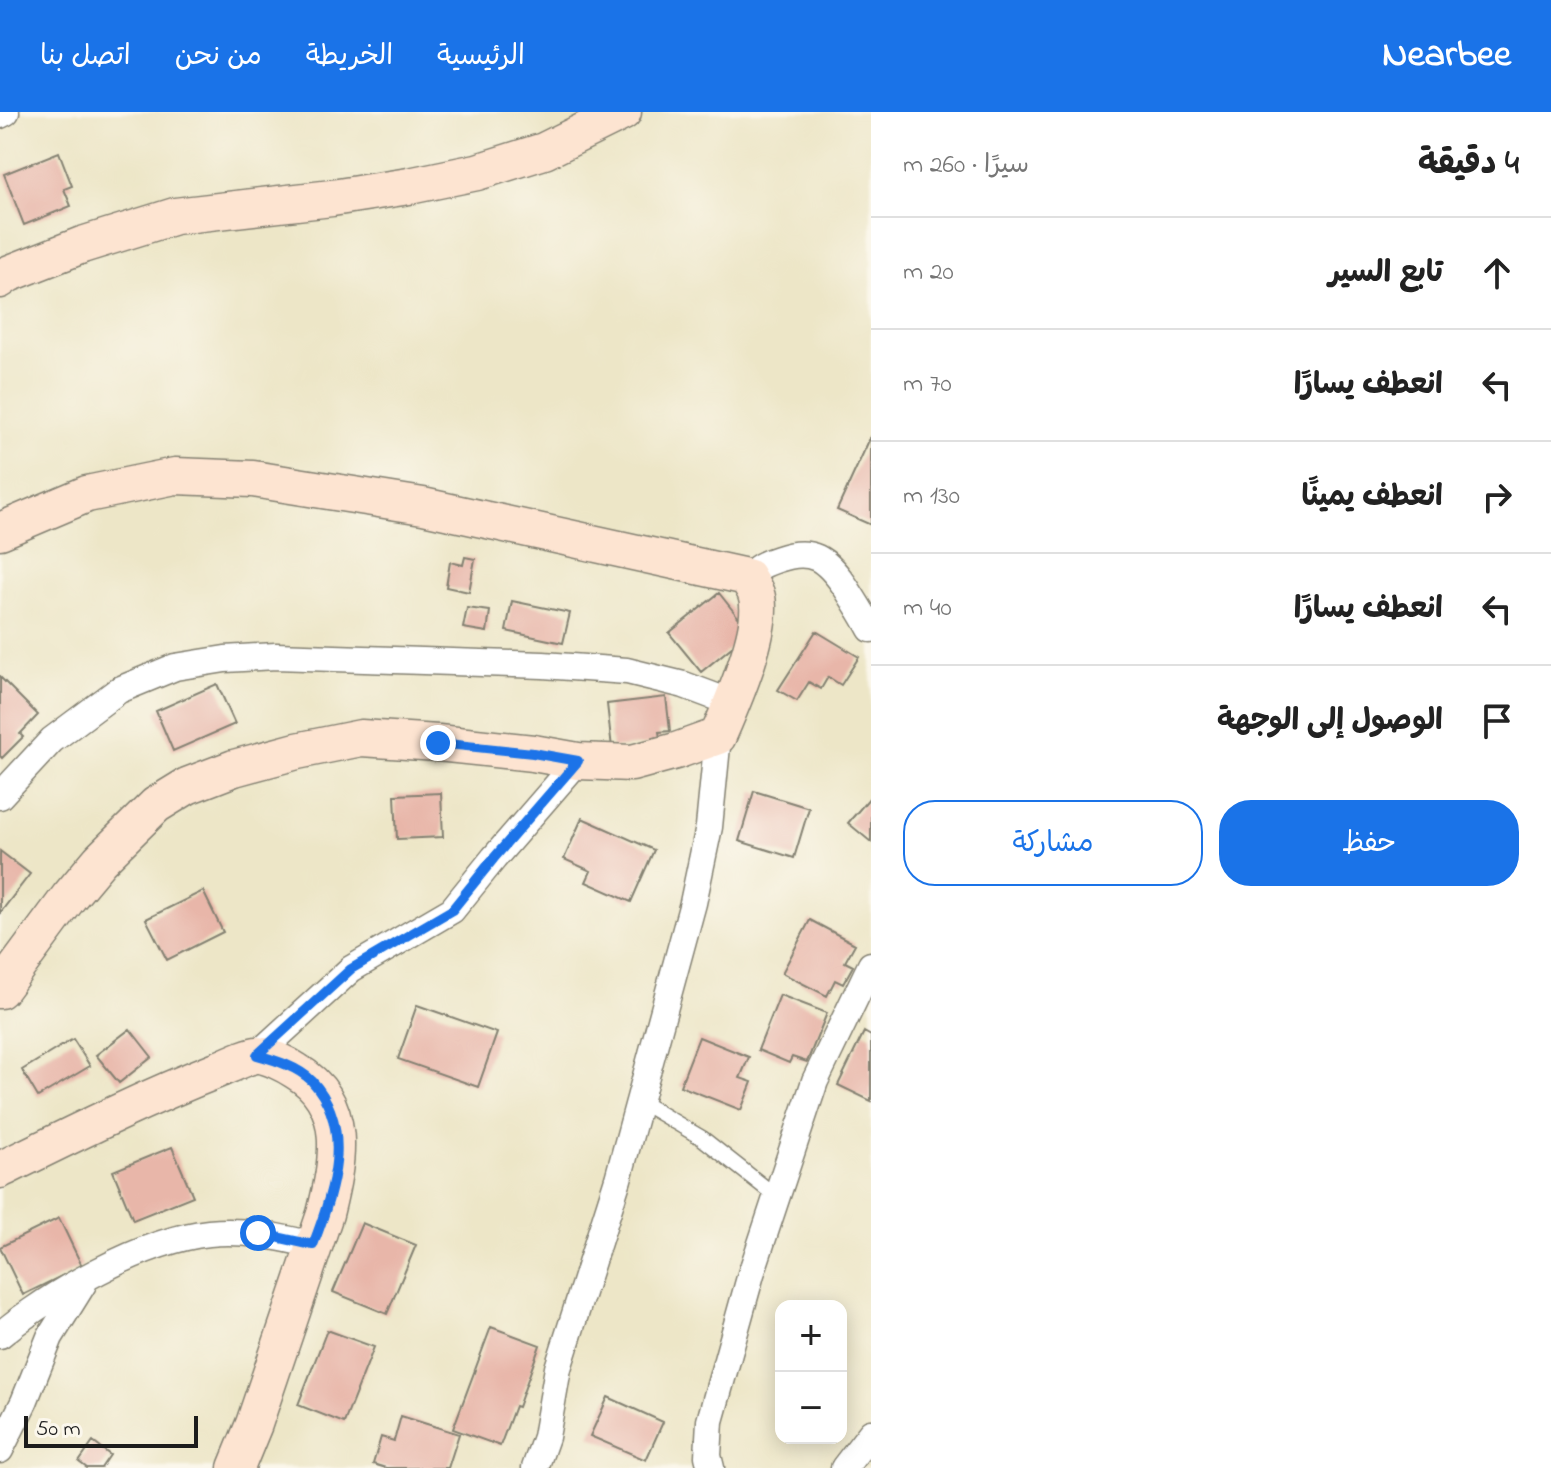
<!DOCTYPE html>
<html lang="ar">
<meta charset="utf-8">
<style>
body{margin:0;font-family:"Indie Flower","Playpen Sans Arabic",sans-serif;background:#f2f2f2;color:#222;direction:rtl}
.controls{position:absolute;right:24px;bottom:24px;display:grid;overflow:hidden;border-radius:16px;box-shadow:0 4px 20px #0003}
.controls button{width:72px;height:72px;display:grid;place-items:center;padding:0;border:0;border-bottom:2px solid #e0e0e0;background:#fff;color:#222;font:40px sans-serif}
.scale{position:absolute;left:24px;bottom:20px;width:174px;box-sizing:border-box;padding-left:8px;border:4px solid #1c1c1c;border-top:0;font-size:22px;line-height:28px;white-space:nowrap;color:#1c1c1c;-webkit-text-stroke:6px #fbf7ec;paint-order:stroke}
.stop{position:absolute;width:24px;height:24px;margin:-18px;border:6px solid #1a73e8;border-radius:50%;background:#fff}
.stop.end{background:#1a73e8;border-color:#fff;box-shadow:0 2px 8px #0008}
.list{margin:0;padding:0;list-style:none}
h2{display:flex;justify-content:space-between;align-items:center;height:104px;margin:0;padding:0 32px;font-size:34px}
h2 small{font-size:26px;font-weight:400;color:#767676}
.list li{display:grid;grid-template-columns:52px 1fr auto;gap:24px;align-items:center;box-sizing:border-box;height:112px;padding:0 32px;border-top:2px solid #e0e0e0}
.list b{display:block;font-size:30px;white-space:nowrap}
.list em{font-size:26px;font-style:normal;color:#767676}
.actions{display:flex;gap:16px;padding:24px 32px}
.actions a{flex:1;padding:18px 0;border:2px solid #1a73e8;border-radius:32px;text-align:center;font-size:28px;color:#1a73e8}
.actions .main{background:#1a73e8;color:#fff}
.icon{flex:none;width:44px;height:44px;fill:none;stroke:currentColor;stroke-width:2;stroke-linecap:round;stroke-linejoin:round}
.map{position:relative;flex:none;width:871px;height:1356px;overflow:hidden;direction:ltr}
header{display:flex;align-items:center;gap:48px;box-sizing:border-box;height:112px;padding:0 40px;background:#1a73e8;color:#fff}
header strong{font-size:38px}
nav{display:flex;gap:44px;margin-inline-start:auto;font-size:28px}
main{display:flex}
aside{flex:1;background:#fff}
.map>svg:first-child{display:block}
.building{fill:#e8b6a9}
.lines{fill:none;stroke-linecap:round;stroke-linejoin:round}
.lane-casing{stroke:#848172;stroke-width:17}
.street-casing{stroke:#848172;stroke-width:29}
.secondary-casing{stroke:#848172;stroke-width:39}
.lane{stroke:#fff;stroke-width:14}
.street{stroke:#fff;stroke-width:26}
.secondary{stroke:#fde4d1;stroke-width:36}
.route{stroke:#1a73e8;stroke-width:10}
</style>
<header>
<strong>Nearbee</strong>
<nav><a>الرئيسية</a><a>الخريطة</a><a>من نحن</a><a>اتصل بنا</a></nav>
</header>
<main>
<aside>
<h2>4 دقيقة<small>سيرًا · 260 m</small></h2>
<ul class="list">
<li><svg class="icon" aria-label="ahead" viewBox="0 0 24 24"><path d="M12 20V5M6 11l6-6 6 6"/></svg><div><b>تابع السير</b></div><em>20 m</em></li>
<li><svg class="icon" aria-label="left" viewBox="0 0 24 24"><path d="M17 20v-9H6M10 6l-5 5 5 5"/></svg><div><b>انعطف يسارًا</b></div><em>70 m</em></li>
<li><svg class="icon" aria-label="right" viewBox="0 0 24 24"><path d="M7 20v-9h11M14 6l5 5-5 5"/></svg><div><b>انعطف يمينًا</b></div><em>130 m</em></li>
<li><svg class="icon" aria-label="left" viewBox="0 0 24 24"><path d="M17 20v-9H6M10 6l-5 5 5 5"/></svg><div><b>انعطف يسارًا</b></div><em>40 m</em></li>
<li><svg class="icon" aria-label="arrive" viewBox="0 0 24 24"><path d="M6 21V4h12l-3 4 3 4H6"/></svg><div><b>الوصول إلى الوجهة</b></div></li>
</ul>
<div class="actions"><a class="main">حفظ</a><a>مشاركة</a></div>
</aside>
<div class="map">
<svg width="871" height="1356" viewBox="0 0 871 1356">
<rect width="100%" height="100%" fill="#fbf7ec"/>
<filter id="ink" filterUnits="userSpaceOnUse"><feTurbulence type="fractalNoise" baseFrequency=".0125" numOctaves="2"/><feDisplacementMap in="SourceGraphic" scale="16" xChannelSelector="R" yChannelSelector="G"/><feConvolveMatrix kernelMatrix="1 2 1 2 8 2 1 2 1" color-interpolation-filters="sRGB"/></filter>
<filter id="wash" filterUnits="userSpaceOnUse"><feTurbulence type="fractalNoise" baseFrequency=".006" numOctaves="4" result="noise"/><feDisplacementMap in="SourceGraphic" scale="32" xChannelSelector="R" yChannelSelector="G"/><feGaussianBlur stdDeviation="1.8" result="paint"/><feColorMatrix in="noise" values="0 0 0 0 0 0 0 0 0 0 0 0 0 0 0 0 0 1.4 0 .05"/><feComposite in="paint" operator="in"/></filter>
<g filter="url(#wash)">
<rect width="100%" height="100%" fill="#ede6c7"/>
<g id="blocks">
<!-- building -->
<path class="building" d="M59 40 72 74 64 77 71 94 24 113 4 62Z
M871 324V413L837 398Z
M465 445 475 447 469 480 446 475 450 450 463 453Z
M719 481 750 520 701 560 669 521Z
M512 489 570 501 563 531 506 519Z
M467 496 490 499 487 520 463 516Z
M816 519 859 545 841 573 828 565 821 577 809 570 797 589 778 578Z
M0 565 38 603 20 622 23 625 2 646 0 644Z
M217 572 235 612 173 639 156 599Z
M666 585 670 619 659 620 661 631 612 636 607 592Z
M754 679 809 696 794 746 739 729Z
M441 681 443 725 397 727 395 683Z
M871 684V730L848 711Z
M582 706 654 738 631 790 586 770 591 759 564 747Z
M0 739 30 762 0 801Z
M203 779 223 820 167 848 146 807Z
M810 808 855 832 845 850 853 854 843 872 835 868 827 884 782 861Z
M780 883 827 901 807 950 792 945 789 951 758 938Z
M417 893 497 921 478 975 398 947Z
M130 917 152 945 119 971 96 943Z
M864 920 871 924V989L838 973Z
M699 925 749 945 740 966 752 970 741 998 680 974Z
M73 927 90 954 38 985 22 958Z
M172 1035 193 1084 133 1108 113 1059Z
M59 1106 82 1154 23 1183 0 1135Z
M362 1111 416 1133 387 1202 333 1180Z
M491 1215 540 1233 518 1295 515 1294 500 1334 453 1317Z
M327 1218 374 1235 344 1311 298 1293Z
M608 1285 663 1310 646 1348 590 1324Z
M401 1304 459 1322 448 1356H386L373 1352 381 1325 394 1329Z
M93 1330 110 1343 101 1356H87L79 1350Z"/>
</g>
</g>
<g filter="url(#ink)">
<use href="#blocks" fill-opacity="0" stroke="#848172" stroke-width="2"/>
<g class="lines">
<defs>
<path id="lane" d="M639 989 702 1026 777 1085"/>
<path id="street" d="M0 3 6 0
M747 465C759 454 763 452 778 447 812 435 826 447 845 474 854 488 863 502 871 517
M0 684 52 628 119 578 175 555 225 547 276 544 543 553 627 559 684 573 732 591
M257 943 351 857 452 798 494 746 578 649
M0 1223C51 1181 143 1128 209 1121 245 1117 278 1125 313 1133
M0 1338 24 1290 50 1225 83 1172
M535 1356 546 1325 558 1256 618 1067 693 791 709 715 718 624
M711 1356 708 1344 710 1309 751 1162 815 969 871 853
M844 1356 871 1321"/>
<path id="secondary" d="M0 168 8 162 82 133 175 104 332 86 409 74 477 60 544 39 623 0
M0 419 87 382 175 364 253 367 423 394 747 465C750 471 754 476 756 482 767 513 731 594 718 624L676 639 632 651 578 649 533 641 438 631 361 626 297 639 234 656 187 674 156 693 100 748 69 785 0 878
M0 1058C71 1023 143 987 217 958 225 955 250 943 257 943 268 943 287 953 296 959 350 991 338 1050 325 1102L254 1312 236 1356"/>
</defs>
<!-- lane casing -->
<use href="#lane" class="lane-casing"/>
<!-- street casing -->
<use href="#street" class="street-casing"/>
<!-- secondary casing -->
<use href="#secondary" class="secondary-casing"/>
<!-- lane -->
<use href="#lane" class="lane"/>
<!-- street -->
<use href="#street" class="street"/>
<!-- secondary -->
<use href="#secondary" class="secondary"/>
</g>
</g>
<g class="lines" filter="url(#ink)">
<!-- route -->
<path class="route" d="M258 1121 313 1133C333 1082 355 1016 312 969 298 955 275 948 257 943L351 857 452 798 494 746 578 649 533 641 438 631"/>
</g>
</svg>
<div class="controls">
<button>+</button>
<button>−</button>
</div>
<div class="scale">50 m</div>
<div class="stop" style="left:258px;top:1121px"></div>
<div class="stop end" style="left:438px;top:631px"></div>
</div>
</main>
